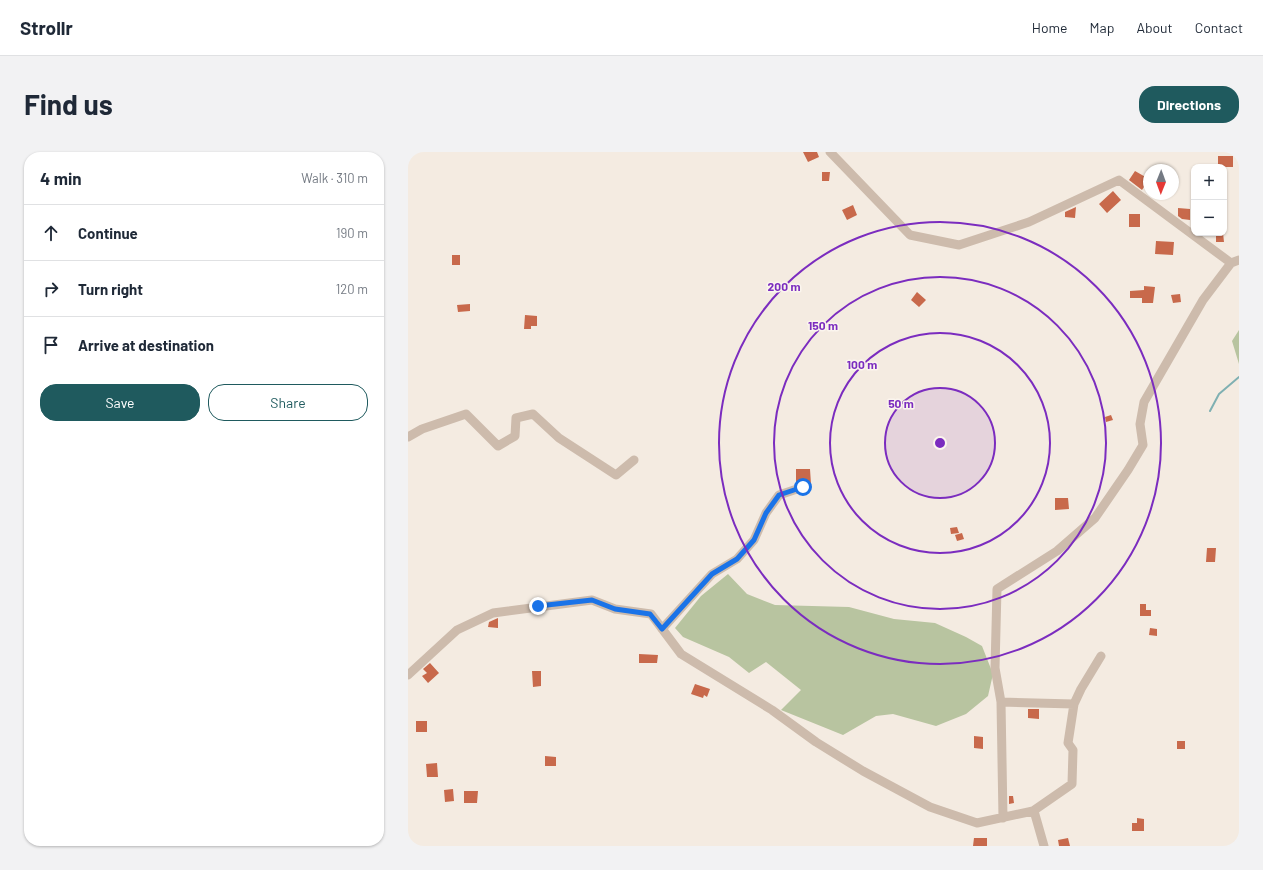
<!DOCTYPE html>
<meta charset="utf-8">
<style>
body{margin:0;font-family:Barlow,sans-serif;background:#f2f2f3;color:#1f2937}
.controls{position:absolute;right:12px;top:12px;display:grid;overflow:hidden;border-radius:8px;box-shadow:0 1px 3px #0004}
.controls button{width:36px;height:36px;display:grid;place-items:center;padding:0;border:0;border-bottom:1px solid #e0e1e3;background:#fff;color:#1f2937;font:20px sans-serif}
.compass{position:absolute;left:735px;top:12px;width:36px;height:36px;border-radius:50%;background:#fff;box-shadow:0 1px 3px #0004;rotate:181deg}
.stop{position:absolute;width:12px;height:12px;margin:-9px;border:3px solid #1a73e8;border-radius:50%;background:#fff}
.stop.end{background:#1a73e8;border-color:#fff;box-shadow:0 1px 4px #0008}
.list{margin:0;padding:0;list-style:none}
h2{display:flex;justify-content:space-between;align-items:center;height:52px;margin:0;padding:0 16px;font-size:17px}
h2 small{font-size:13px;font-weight:400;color:#747a83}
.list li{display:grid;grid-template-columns:26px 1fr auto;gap:12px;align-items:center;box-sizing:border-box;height:56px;padding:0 16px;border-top:1px solid #e0e1e3}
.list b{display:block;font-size:15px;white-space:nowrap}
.list em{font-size:13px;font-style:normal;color:#747a83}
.actions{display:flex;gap:8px;padding:12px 16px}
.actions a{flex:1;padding:9px 0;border:1px solid #1f5a5e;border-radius:16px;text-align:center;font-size:14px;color:#1f5a5e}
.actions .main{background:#1f5a5e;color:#fff}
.icon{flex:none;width:22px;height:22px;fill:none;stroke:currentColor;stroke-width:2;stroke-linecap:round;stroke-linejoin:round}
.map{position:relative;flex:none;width:831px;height:694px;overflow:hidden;border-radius:16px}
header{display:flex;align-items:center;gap:24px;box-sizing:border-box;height:56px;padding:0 20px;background:#fff;border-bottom:1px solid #e0e1e3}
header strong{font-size:19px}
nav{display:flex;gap:22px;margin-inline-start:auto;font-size:14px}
.intro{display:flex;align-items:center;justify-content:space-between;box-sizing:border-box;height:96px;padding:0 24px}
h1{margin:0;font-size:28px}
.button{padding:10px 18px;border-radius:16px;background:#1f5a5e;color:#fff;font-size:14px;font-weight:700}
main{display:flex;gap:24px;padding:0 24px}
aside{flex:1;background:#fff;border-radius:16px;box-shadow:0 1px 3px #0004}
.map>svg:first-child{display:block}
.green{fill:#b8c4a0}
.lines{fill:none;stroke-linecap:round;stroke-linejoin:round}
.stream{stroke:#7fb0b2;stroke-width:2}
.building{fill:#c8694b}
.street{stroke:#cdbbac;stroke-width:9}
.route{stroke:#1a73e8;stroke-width:5}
.ring{fill:none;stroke:#7b2cbf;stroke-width:2}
.centre{fill:#7b2cbf;stroke:#fbf5ee;stroke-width:2}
.ring-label{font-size:12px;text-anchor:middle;font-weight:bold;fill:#7b2cbf;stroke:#fbf5ee;stroke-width:3;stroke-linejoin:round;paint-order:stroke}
</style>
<header>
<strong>Strollr</strong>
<nav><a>Home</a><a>Map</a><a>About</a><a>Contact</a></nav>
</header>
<div class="intro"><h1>Find us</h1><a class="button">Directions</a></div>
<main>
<aside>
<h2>4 min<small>Walk · 310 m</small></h2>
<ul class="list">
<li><svg class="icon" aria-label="ahead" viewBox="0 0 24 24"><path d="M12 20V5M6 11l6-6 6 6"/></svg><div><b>Continue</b></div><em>190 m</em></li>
<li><svg class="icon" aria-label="right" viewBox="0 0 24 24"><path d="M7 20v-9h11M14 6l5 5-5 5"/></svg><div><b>Turn right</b></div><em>120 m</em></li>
<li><svg class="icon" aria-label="arrive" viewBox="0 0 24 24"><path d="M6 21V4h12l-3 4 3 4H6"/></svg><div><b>Arrive at destination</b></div></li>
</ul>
<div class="actions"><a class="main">Save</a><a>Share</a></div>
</aside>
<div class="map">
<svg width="831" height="694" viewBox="0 0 831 694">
<rect width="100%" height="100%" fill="#f4ebe1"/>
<!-- green -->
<path class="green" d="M831 178V212L824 189Z
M320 422 339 442 367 453 441 455 486 467 527 471 558 485 574 494 585 522 580 544 558 562 528 574 485 562 468 564 435 583 373 558 393 538 358 510 341 521 321 505 275 485 267 476 293 444Z"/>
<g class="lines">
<!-- stream -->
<path class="stream" d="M802 259 811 242 831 225"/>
</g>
<!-- building -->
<path class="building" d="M395 0H409L411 5 400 10Z
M810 4H825V15H810Z
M727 19 741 27 734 38 721 28Z
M414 20H422L421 29H414Z
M705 39 713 48 699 61 691 52Z
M445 53 449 63 439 68 434 58Z
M668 55 667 66 657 65V60Z
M770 56 782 57V68L774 67 770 64Z
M721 62H732V75H721Z
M808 81H815L816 90H808Z
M748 89 766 90 765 103 747 102Z
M44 103H52V113H44Z
M736 134 747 135 745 151H734V146H722V139L736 138Z
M509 140 518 148 511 155 503 148Z
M772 142 773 150 765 151 763 143Z
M62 152V159L50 160 49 153Z
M117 163 129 164V174H123V177H116Z
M703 263 705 268 698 270 697 265Z
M388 317H402L403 332 396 329 388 331Z
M647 346H660L661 357 647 358Z
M549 375 551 381 543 382 542 376Z
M554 381 556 387 549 389 547 383Z
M799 396H808L807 410H798Z
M732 452H738V458H743V464H732Z
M90 466V476L80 475 81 470Z
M742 476 749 477V484L741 483Z
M231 502 250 503 249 511H231Z
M22 511 31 521 20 531 14 524 19 521 15 517Z
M124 519H133V534L125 535Z
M287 532 302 537 299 545 296 543 295 546 283 542Z
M620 557H631V567L620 566Z
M8 569H19V580H8Z
M566 584 575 585V597L566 596Z
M769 589H777V597H769Z
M137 604 148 605V614H137Z
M29 611 30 625H19L18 612Z
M45 637 46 649 37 650 36 638Z
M56 639H70L69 651H56Z
M601 644H605L606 651 601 652Z
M729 666 736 667V679H724V671H729Z
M566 686H579V694H565Z
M660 686 662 694H651L650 688Z"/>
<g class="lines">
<!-- street -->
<path class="street" d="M422 0 502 83 551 93 621 70 711 28 823 111
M0 285 14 277 58 262 90 294 107 284 108 266 125 262 151 286 208 323 226 308
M254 477 304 422 329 407 346 388 358 361 371 343 395 335
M0 523 49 478 85 461 184 448 207 457 243 462 273 502 364 558 408 590 455 619 522 655 569 671 625 659 664 632 665 598 660 591 666 552 593 550 587 516 589 437 649 399 687 366 720 318 735 293 732 272 736 250 795 148 823 111 831 108
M593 550 595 666
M666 552 673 537 693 504
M626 659 636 694"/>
</g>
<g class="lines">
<!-- route -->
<path class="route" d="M130 454 184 448 207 457 242 462 254 477 304 422 329 407 346 388 358 361 371 343 395 335"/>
</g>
<!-- distance rings -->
<circle cx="532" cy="291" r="55" fill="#7b2cbf" fill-opacity=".12"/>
<g class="ring">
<circle cx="532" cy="291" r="55"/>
<circle cx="532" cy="291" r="110"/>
<circle cx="532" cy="291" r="166"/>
<circle cx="532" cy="291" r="221"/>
</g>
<circle cx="532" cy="291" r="6" class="centre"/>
<g class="ring-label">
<text x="376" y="139">200 m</text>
<text x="415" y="178">150 m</text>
<text x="454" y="217">100 m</text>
<text x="493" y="256">50 m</text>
</g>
</svg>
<div class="controls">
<button>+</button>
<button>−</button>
</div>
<svg class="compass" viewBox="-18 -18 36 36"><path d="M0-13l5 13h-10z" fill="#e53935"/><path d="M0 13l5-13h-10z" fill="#747a83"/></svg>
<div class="stop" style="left:395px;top:335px"></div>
<div class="stop end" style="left:130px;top:454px"></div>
</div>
</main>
